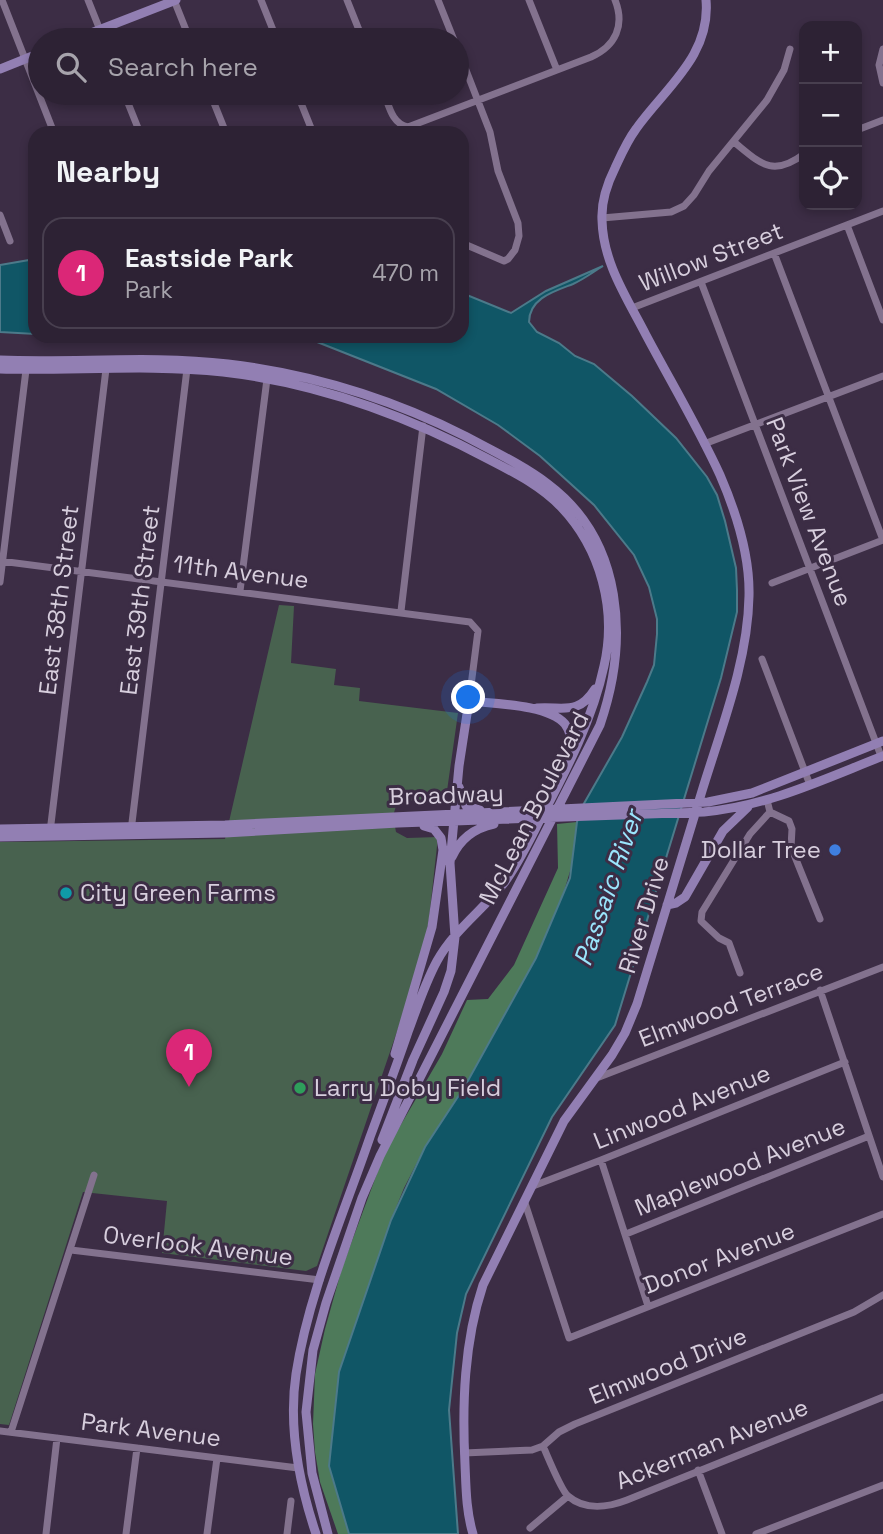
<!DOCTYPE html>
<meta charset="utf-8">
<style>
body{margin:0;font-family:"Space Grotesk",sans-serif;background:#352a3c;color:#f1f3f6}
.controls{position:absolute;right:21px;top:21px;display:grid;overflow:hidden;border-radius:14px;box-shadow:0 4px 10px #0003}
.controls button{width:63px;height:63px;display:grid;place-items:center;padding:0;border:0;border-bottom:2px solid #483f4f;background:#2d2234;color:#f1f3f6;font:35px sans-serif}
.you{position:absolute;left:469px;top:698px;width:24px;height:24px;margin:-18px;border:5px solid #fff;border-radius:50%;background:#1a73e8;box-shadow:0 0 0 10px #1a73e833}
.badge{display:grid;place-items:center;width:46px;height:46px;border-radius:50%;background:#db2777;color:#fff;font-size:23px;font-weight:700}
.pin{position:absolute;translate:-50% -58px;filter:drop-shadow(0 2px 4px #0008)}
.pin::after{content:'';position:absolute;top:37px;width:24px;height:21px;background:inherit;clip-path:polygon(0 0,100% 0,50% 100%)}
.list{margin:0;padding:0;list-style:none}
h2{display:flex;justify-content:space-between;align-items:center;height:91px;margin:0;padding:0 28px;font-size:30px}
h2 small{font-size:23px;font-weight:400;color:#a7a4ac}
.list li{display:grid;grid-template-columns:46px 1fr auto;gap:21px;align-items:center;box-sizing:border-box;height:112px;margin:0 14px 14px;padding:0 14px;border:2px solid #483f4f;border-radius:21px}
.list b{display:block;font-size:26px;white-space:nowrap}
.list p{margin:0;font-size:23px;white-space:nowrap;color:#a7a4ac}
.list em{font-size:23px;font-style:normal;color:#a7a4ac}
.icon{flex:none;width:38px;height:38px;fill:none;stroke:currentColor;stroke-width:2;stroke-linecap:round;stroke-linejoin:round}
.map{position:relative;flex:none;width:883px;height:1534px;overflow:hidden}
.search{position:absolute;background:#2d2234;box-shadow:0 4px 10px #0003;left:28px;top:28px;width:441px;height:77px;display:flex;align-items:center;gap:18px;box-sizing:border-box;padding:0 24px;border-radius:38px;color:#a7a4ac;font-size:26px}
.panel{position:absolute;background:#2d2234;box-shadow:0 4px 10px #0003;left:28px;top:126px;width:441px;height:217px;border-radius:21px}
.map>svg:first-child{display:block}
.green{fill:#48624f}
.forest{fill:#4e7a5a}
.water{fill:#105666;stroke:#4c7a8a;stroke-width:2}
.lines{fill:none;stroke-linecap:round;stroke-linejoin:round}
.minor{stroke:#83728e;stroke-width:7}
.major{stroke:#927fb3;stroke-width:9}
.shop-dot{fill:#3f7fe0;stroke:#3c2d45;stroke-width:2.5}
.culture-dot{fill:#0f9aa8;stroke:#3c2d45;stroke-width:2.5}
.leisure-dot{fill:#2e9e5b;stroke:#3c2d45;stroke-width:2.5}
.labels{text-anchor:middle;stroke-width:6;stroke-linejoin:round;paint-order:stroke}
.street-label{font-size:24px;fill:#d7cedd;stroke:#3c2d45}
.poi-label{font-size:24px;fill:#d7cedd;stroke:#3c2d45;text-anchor:start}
.water-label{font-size:26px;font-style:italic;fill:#9ae5fc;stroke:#3c2d45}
</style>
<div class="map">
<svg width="883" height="1534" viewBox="0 0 883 1534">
<rect width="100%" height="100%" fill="#3c2d45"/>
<!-- green -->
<path class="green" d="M279 605 294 606 291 663 336 669 334 685 360 688 359 701 458 713 446 798 406 801 396 806 393 816 396 832 407 838 438 837 429 919 422 958 317 1266 306 1271 162 1253 167 1201 83 1192 9 1425 0 1424V842L225 839Z"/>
<!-- forest -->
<path class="forest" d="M577 822 574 858 562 898 536 958 519 990 465 1086 425 1147 404 1188 391 1220 339 1372 329 1466 349 1534H338L320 1482 315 1452 313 1424 315 1374 325 1329 342 1268 385 1152 442 1054 467 1000 488 999 514 965 558 868 557 824Z"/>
<!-- water -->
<path class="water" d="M35 259V334L0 332V265Z
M603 266C593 272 584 279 573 284 555 291 529 298 529 322L537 332 559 343 575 356 594 364 632 396 676 438 707 477 717 495 725 521 736 568 737 590V612L721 678 615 1025 552 1117 466 1294 457 1333 449 1410 458 1534H349L329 1466 339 1372 391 1220 425 1147 465 1086 536 958 570 878 577 822 582 807 622 737 647 682 654 665 657 634V619L649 587 634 555 594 505 540 456 498 425 436 389 302 336H462V293L511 313 546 291Z"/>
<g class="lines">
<!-- minor -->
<path class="minor" d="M2 0 54 133
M88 0 104 40
M174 0 190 40
M261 0 277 40
M347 0 363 40
M438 0 454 40
M529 0 557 70
M457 47 490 132 498 171 518 223 519 236 515 250 508 259 504 261 462 243
M883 49 879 65 883 83
M124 93 140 133
M210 93 226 133
M297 93 313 133
M384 93C389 106 392 124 408 127L591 57C616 46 625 25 615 0
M857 130 883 120
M734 142C760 163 772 178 804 154
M0 215 10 241
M602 218 671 212 684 206 694 195 709 171 767 100 784 70 790 49
M847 225 883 320
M774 253 883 540
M701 282 881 756
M632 308 883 211
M704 444 883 376
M0 561 470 622 478 631 469 701
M0 582 26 370
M772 583 883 540
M240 591 267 379
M401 611 423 426
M762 659 810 785
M770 812 789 821 792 829 791 847 820 919
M131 831 187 369
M50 832 106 369
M740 973 729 943 719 938 701 921 702 912 750 834 770 812 767 800
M820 990 883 1177
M594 1079 883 967
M601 1160 648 1306
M533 1186 601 1160 845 1062
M525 1203 569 1338 883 1214
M626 1234 869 1136
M71 1250 320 1280
M0 1431 298 1468
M11 1432 94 1175
M543 1446C548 1457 561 1490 568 1496 585 1511 609 1507 627 1500L883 1397
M464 1453 532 1450 543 1446 559 1432 575 1424 854 1312 883 1295
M698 1470 722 1534
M530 1528 568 1496
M46 1534 57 1438
M126 1534 137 1448
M207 1534 217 1458
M287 1534 291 1501
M756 1534 883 1485"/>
<!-- major -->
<path class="major" d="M73 40 176 0
M0 69 40 53
M0 360C76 363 152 355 228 364 311 374 390 398 465 436 493 451 523 465 548 484 624 541 629 641 600 725L380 1156 362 1198 326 1303 313 1350 306 1412 312 1473 328 1534
M0 369C74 371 149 364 223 372 318 383 406 415 490 460 515 473 541 486 561 507 601 549 617 610 604 666 593 718 567 769 542 816 530 839 519 863 504 883 483 910 454 930 437 961 425 983 417 1008 408 1032 396 1067 383 1102 370 1137 344 1213 308 1295 296 1374 288 1428 299 1483 316 1534
M537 708C563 706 578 716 595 689
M459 787 466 806 480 810
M0 829 225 825 708 802 752 793 883 741
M0 837 225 833 398 823 704 812C768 806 824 779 883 756
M452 857C460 839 475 828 494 824
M667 905 676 903 685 897 723 831 748 807
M395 1054 432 927 443 850 441 838 434 829 424 826
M382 1140 413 1060 444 992 451 971 455 937 450 863 459 766 469 701C494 704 548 704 565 724 571 732 572 741 572 750
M473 1534C466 1511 466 1487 465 1464 462 1404 464 1342 483 1285L564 1121 612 1055 625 1033 637 1004C658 933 680 862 702 791 721 729 748 661 749 596 750 555 736 512 720 475 698 427 671 382 646 335 627 298 603 263 602 220 601 201 607 184 615 168 621 155 627 141 636 129 665 88 711 56 706 0"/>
</g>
<!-- markers -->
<circle class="shop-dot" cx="835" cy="850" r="7"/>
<circle class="culture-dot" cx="66" cy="893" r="7"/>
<circle class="leisure-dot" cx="300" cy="1088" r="7"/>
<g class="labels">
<!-- street labels -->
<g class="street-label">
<text transform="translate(711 257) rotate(-21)" y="8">Willow Street</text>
<text transform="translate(809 512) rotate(69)" y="8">Park View Avenue</text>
<text transform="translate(241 572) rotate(7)" y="8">11th Avenue</text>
<text transform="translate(59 600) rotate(-83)" y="8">East 38th Street</text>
<text transform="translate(140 600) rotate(-83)" y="8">East 39th Street</text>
<text transform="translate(446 795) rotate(-2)" y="8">Broadway</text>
<text transform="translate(534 808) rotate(-63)" y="8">McLean Boulevard</text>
<text transform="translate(644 915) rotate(-73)" y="8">River Drive</text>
<text transform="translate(731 1005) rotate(-21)" y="8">Elmwood Terrace</text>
<text transform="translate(682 1107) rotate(-22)" y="8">Linwood Avenue</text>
<text transform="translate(740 1167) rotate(-22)" y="8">Maplewood Avenue</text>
<text transform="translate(198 1246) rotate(7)" y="8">Overlook Avenue</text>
<text transform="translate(719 1258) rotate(-21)" y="8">Donor Avenue</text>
<text transform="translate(668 1366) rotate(-22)" y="8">Elmwood Drive</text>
<text transform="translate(151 1430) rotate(7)" y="8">Park Avenue</text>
<text transform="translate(712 1444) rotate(-22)" y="8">Ackerman Avenue</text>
</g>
<!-- poi labels -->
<g class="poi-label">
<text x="821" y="858" text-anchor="end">Dollar Tree</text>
<text x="80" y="901">City Green Farms</text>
<text x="314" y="1096">Larry Doby Field</text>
</g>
<!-- water labels -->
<g class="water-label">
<text transform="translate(608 888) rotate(-71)" y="9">Passaic River</text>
</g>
</g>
</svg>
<div class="controls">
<button>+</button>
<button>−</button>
<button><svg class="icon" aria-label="locate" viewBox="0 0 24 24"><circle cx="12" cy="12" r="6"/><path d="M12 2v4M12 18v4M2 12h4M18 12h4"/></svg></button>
</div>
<div class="you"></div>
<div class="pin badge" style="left:189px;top:1087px">1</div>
<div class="search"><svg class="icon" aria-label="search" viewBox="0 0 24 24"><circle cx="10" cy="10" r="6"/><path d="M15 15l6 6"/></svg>Search here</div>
<section class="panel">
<h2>Nearby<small></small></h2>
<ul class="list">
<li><span class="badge">1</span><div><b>Eastside Park</b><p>Park</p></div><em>470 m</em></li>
</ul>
</section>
</div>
